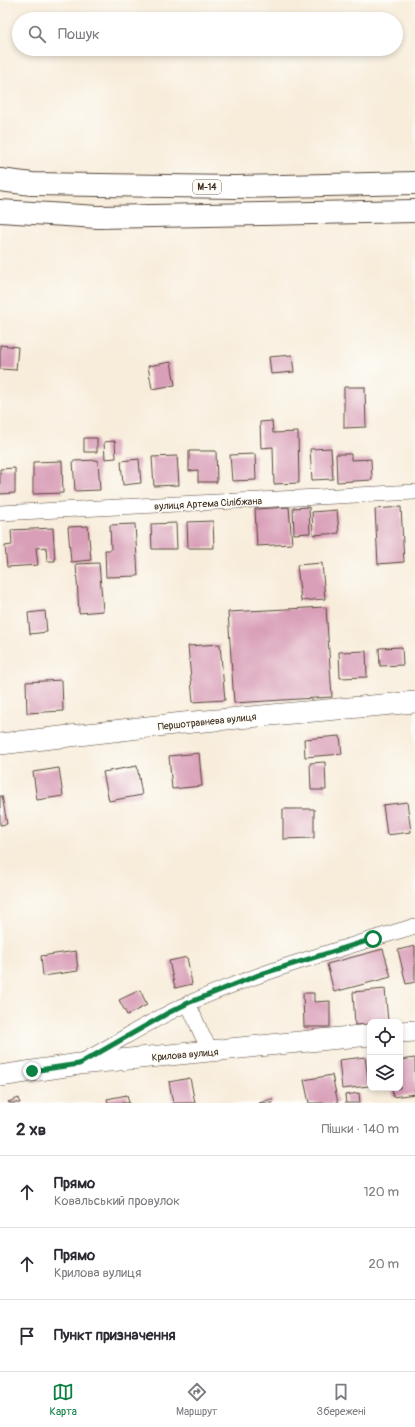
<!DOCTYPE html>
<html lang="uk">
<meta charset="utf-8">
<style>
body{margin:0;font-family:Pangolin,sans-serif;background:#f7f7f7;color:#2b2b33}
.controls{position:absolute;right:12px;bottom:12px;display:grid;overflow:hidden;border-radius:8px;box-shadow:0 2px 6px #0003}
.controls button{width:36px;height:36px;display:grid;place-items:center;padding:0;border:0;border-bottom:1px solid #e1e1e2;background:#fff;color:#2b2b33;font:20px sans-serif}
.stop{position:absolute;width:12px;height:12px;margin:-9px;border:3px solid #0b8043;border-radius:50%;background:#fff}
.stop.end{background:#0b8043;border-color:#fff;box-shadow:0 1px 4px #0008}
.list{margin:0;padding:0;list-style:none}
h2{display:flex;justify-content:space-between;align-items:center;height:52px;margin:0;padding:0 16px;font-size:17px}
h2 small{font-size:13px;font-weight:400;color:#7c7c81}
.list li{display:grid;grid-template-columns:26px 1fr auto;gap:12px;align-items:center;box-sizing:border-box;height:72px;padding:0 16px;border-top:1px solid #e1e1e2}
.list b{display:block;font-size:15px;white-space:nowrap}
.list p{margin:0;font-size:13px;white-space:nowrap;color:#7c7c81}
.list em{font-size:13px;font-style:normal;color:#7c7c81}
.icon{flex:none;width:22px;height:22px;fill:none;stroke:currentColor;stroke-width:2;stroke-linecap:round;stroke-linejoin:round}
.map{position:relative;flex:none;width:415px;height:1103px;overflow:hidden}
.search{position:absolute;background:#fff;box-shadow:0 2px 6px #0003;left:12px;right:12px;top:12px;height:44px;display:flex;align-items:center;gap:10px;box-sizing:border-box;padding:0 14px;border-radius:22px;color:#7c7c81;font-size:15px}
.sheet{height:268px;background:#fff}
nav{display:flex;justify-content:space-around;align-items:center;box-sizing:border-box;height:56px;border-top:1px solid #e1e1e2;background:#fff;font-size:11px;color:#7c7c81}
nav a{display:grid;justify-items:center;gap:2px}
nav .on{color:#0b8043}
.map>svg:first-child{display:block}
.building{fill:#d99fb8}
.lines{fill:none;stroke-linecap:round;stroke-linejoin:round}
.street-casing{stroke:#57473a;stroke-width:16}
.secondary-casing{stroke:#57473a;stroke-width:22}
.highway-casing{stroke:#57473a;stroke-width:24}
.street{stroke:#fff;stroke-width:15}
.secondary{stroke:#fff;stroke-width:21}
.highway{stroke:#fff;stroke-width:22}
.route{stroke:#0b8043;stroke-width:5}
.labels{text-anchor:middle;stroke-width:3;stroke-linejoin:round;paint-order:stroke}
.shield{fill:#fdfcf7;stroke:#75695f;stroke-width:1}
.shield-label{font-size:9px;font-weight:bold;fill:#3b2a1e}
.street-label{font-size:10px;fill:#3b2a1e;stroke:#fdfcf7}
</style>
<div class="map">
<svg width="415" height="1103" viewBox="0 0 415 1103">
<rect width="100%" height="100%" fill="#fdfcf7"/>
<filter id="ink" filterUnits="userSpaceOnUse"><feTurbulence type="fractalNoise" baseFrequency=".025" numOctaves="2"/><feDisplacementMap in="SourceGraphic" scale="8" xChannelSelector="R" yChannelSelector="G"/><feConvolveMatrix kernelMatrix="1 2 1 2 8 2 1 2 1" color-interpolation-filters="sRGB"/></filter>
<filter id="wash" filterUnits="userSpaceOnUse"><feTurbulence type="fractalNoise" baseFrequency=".012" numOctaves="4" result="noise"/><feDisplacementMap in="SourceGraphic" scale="16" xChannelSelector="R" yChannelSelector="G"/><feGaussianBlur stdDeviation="0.9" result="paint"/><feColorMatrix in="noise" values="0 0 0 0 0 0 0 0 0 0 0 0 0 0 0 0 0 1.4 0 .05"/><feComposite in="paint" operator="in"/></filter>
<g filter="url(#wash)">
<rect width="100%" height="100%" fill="#f8eddb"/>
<g id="blocks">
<!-- building -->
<path class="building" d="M0 345 18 347 16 370 0 369Z
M292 355 294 372 271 374 269 357Z
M171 362 175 385 152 389 148 366Z
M344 387H365L366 427 344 428Z
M272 421 273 433 298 432 299 483 274 484 273 447 261 448 260 422Z
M84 438H97V452H84Z
M115 441 116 458 105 459 104 442Z
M331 448 333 479 312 480 310 449Z
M189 451H216L217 482H198V470L189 471Z
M255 454 256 480 232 481 230 455Z
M336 454H351V460L371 459 372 480 337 482Z
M177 456 179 485 154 486 152 457Z
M139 459 141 483 123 485 121 461Z
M98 460 100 490 75 491 73 461Z
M62 461 63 493 33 494V462Z
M15 468V493L0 494V469Z
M289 507 292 544 257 546 255 509Z
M309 507 310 533 294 534 293 508Z
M401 507 404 562 378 564 375 509Z
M337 510 339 533 313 535 312 512Z
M213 521 214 548H188L187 522Z
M176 523 177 549H152L151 524Z
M135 524 138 576 106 577 105 550H111L110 525Z
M88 526 91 560 71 562 68 527Z
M53 528 55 561H47L46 547 36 548 38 565 7 567 5 546 12 545 11 530Z
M99 563 103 611 79 613 76 564Z
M322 563 325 599 301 601 297 565Z
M326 607 332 697 234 703 228 612Z
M45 611 47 632 30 634 28 613Z
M220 644 225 700 193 702 188 646Z
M402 647 403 665 380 666 379 648Z
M366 651 367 677 340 678 339 652Z
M62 680 63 711 27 713 26 682Z
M340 736 342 754 305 757 304 739Z
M199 753 202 786 172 789 169 756Z
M325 762 326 790H311L310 763Z
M137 766 142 795 109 801 103 772Z
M59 768 63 796 37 800 33 772Z
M0 796H2L7 824 0 825Z
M407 802 411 832 387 835 383 805Z
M283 809H314V838L283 839Z
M415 946V982L406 984 398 950Z
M383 949 391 977 334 992 327 964Z
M76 951 78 971 43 976 41 956Z
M187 957 192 984 175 988 169 961Z
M385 989 388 1022H370V1024L355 1025 353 992Z
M140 990 147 1005 127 1015 119 1000Z
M303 993H314V1002L330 1001V1027H304Z
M365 1057 369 1086 342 1089 339 1060Z
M415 1058V1094L393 1097 392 1088H400V1060Z
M332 1075 338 1103H309L304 1080Z
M190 1078 195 1103H173L169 1082Z
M359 1093 360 1103H346L345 1095Z
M127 1095 129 1103H108L107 1099Z
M19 1098 20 1103H9L8 1102Z
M272 1099 273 1103H259Z"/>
</g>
</g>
<g filter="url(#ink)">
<use href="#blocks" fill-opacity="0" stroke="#57473a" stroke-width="1"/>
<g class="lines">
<defs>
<path id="street" d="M0 513 415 492
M188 1003 202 1035 212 1052
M83 1061C118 1042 151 1020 187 1004 260 971 338 950 415 926"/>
<path id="secondary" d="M0 744 183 723 415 702
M400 1032 415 1031
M0 1076 79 1064 370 1035"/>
<path id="highway" d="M0 180 32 184 235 187 415 183
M0 211 98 217 415 211"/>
</defs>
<!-- street casing -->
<use href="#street" class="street-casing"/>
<!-- secondary casing -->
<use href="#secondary" class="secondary-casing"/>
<!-- highway casing -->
<use href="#highway" class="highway-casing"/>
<!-- street -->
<use href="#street" class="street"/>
<!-- secondary -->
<use href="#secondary" class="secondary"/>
<!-- highway -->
<use href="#highway" class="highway"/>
</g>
</g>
<g class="lines" filter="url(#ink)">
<!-- route -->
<path class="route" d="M32 1071 79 1064 168 1013 188 1003 261 974 373 939"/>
</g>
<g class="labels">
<!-- shield labels -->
<rect class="shield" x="193" y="180" width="28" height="14" rx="3"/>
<g class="shield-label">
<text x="207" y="190">М-14</text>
</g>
<!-- street labels -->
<g class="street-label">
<text transform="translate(208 503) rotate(-3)" y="4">вулиця Артема Сілібжана</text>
<text transform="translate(207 721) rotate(-6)" y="4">Першотравнева вулиця</text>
<text transform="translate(185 1054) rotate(-5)" y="4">Крилова вулиця</text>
</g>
</g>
</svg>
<div class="controls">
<button><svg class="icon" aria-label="locate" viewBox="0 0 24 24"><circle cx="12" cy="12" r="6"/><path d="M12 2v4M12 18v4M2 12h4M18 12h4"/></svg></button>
<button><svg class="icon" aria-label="layers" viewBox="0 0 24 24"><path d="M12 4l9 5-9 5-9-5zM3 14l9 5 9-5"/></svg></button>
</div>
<div class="stop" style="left:373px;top:939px"></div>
<div class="stop end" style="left:32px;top:1071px"></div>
<div class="search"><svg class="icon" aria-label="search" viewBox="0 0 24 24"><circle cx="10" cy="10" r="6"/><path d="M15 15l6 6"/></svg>Пошук</div>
</div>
<section class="sheet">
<h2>2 хв<small>Пішки · 140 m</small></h2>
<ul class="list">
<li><svg class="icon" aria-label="ahead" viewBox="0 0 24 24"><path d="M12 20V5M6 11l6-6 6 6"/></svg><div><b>Прямо</b><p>Ковальський провулок</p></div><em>120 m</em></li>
<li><svg class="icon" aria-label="ahead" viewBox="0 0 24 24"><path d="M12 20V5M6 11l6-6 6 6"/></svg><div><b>Прямо</b><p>Крилова вулиця</p></div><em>20 m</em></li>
<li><svg class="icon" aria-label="arrive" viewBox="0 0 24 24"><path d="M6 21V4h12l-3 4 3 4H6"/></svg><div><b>Пункт призначення</b></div></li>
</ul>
</section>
<nav>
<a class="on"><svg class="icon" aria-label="map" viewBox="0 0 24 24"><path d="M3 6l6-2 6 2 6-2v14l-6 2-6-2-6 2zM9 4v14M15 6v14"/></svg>Карта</a>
<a><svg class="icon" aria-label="directions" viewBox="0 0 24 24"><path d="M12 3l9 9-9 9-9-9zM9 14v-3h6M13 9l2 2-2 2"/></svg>Маршрут</a>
<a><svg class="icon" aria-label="saved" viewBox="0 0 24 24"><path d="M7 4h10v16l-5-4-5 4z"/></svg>Збережені</a>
</nav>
